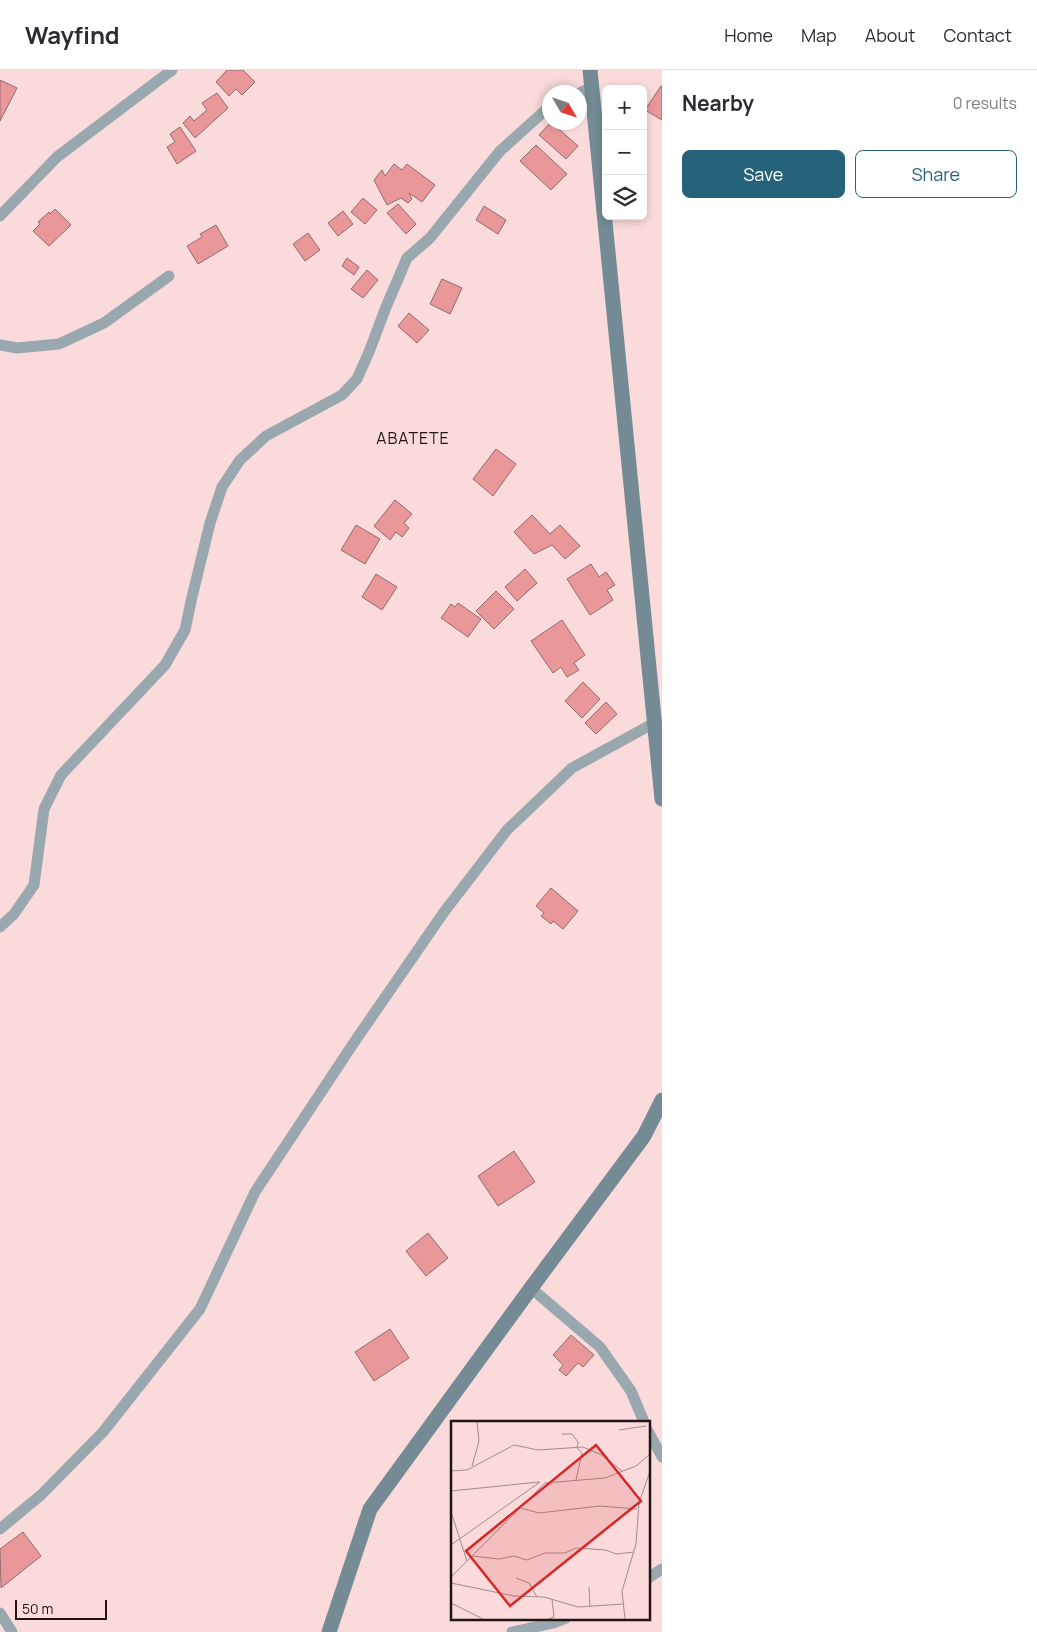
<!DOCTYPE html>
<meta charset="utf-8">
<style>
body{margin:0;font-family:Manrope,sans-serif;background:#f7f7f7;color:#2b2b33}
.controls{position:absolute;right:15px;top:15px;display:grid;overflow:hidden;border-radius:8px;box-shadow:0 2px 8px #0003}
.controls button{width:45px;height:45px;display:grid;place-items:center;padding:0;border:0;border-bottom:1px solid #e1e1e2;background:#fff;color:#2b2b33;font:25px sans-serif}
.compass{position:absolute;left:542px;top:15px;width:45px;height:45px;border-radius:50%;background:#fff;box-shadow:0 2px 8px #0003;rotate:129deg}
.scale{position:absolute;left:15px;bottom:12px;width:92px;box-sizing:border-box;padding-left:5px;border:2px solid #231516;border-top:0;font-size:14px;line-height:18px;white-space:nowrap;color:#231516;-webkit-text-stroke:4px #fadadb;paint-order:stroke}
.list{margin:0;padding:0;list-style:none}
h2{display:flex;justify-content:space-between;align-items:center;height:65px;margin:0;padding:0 20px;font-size:21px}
h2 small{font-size:16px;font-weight:400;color:#7c7c81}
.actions{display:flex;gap:10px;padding:15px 20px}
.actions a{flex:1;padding:11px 0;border:1px solid #26637a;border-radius:8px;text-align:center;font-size:18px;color:#26637a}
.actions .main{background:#26637a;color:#fff}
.icon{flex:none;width:28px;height:28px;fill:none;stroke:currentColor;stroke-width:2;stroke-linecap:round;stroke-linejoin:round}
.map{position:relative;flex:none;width:662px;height:1562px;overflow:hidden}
header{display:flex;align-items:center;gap:30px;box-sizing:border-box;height:70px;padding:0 25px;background:#fff;border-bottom:1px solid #e1e1e2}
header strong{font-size:24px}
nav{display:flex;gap:28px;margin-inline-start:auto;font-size:18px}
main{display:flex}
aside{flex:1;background:#fff}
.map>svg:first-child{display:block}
.building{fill:#ea979a;stroke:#8f6c6d}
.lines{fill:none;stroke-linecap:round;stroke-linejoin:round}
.street{stroke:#99a8af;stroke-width:11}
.secondary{stroke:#748b95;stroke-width:15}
.labels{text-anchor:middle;stroke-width:4;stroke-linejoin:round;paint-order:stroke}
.quarter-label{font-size:16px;letter-spacing:1px;fill:#231516;stroke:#fadadb}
.inset-road{fill:none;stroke:#a48b8c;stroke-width:1}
.view{fill:#d62828;fill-opacity:0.15;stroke:#d62828;stroke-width:2.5}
.inset-edge{fill:none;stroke:#231516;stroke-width:2.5}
</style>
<header>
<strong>Wayfind</strong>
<nav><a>Home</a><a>Map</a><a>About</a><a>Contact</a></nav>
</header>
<main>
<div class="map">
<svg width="662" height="1562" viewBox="0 0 662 1562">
<rect width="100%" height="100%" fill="#fadadb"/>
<!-- building -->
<path class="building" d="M227 0H243L255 12 242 25 236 19 229 26 216 12Z
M0 10 17 18 0 51Z
M661 16H662V50L645 40Z
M217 23 228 38 195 68 183 53 190 46 194 51 207 40 202 33Z
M551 52 578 76 566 89 539 65Z
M180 57 196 81 177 94 167 77 175 72 170 64Z
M536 75 567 104 551 120 520 91Z
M394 94 402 100 407 94 435 115 422 132 409 123 412 129 408 133 401 128 387 135 374 110 382 100 385 106Z
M363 128 377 140 365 154 351 142Z
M398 134 416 154 406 164 387 143Z
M484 136 506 150 498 164 476 150Z
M55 139 71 155 49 176 33 161 40 154 38 152 49 142 50 144Z
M343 141 353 154 338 166 328 153Z
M216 155 228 176 198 194 187 176 202 167 200 164Z
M308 163 320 180 305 191 293 174Z
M347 188 359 197 354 205 342 196Z
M367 200 378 210 363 228 351 219Z
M442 209 462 218 450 244 430 234Z
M409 243 429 260 417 273 398 256Z
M496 379 516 394 493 426 473 409Z
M395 430 412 444 404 453 409 458 402 467 396 462 390 470 374 456Z
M532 445 550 464 560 455 580 476 565 489 552 475 534 484 514 462Z
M356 455 380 469 365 494 341 480Z
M591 494 599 507 606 502 615 515 607 520 613 530 590 545 567 509Z
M525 499 537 513 517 531 505 517Z
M376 504 397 517 382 540 362 527Z
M496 521 514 539 494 559 476 541Z
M458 533 481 549 468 567 441 548 451 534 455 537Z
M562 550 585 585 574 593 579 600 567 607 561 597 553 603 531 571Z
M583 612 600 629 582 648 565 631Z
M606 632 617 644 596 664 585 653Z
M551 818 578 841 563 859 553 851 551 854 541 846 544 843 536 836Z
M514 1081 535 1112 498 1136 478 1106Z
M428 1163 448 1188 426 1206 406 1181Z
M390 1259 409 1288 374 1311 355 1282Z
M571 1265 594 1285 583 1297 578 1293 566 1306 559 1300 563 1295 553 1285Z
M23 1462 41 1486 1 1518 0 1479Z"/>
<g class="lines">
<!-- street -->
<path class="street" d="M580 23 592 17
M0 146 57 87 172 0
M0 275 17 278 59 274 104 253 169 206
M0 857 14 844 34 815 44 739 61 705 165 595 185 560 192 527 210 453 222 417 240 390 266 366 342 325 357 309 369 282 386 237 407 188 430 168 500 81 550 36
M531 1218 600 1277 631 1321 644 1352
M648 1361 662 1387
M0 1459 41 1425 103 1362 200 1239 255 1122 355 971 444 842 507 760 572 698 654 653
M648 1508 662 1499
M0 1543 12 1562
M512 1562 553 1553 566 1548"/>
<!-- secondary -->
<path class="secondary" d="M590 0 662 729
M329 1562 370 1439 531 1218 644 1066 662 1030"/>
</g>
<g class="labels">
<!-- quarter labels -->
<g class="quarter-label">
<text x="413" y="374">ABATETE</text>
</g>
</g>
<!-- overview -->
<g transform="translate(451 1351)">
<rect width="199" height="199" fill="#fadadb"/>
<path class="inset-road" d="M168 9 195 5M111 13H121L127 21 126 27 131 32 125 59M21 45 28 20 26 1M0 50 16 49 63 24 87 29 132 26 151 34 171 50M0 70 88 61M70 87 88 92 149 85 186 88M0 91 16 140M0 124 89 61M21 135 48 138 63 135 76 139 94 132H114L125 127 155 129 165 133 183 131M0 156 94 62 154 57 185 45 199 33M65 157 78 162 86 176M0 162 63 175 93 176 127 186 172 183M138 166 139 186M0 182 32 198M97 198 103 196 101 178M174 198 171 170 185 123 188 82 199 50"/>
<path class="view" d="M145 24 190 80 59 185 15 130Z"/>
<rect width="199" height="199" class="inset-edge"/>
</g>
</svg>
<div class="controls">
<button>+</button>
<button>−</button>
<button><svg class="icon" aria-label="layers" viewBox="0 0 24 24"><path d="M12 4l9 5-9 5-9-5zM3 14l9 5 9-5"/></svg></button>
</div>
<svg class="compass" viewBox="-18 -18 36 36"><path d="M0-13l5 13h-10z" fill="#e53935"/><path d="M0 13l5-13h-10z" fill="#7c7c81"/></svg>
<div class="scale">50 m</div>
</div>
<aside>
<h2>Nearby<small>0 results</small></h2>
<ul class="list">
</ul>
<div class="actions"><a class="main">Save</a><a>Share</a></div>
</aside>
</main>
